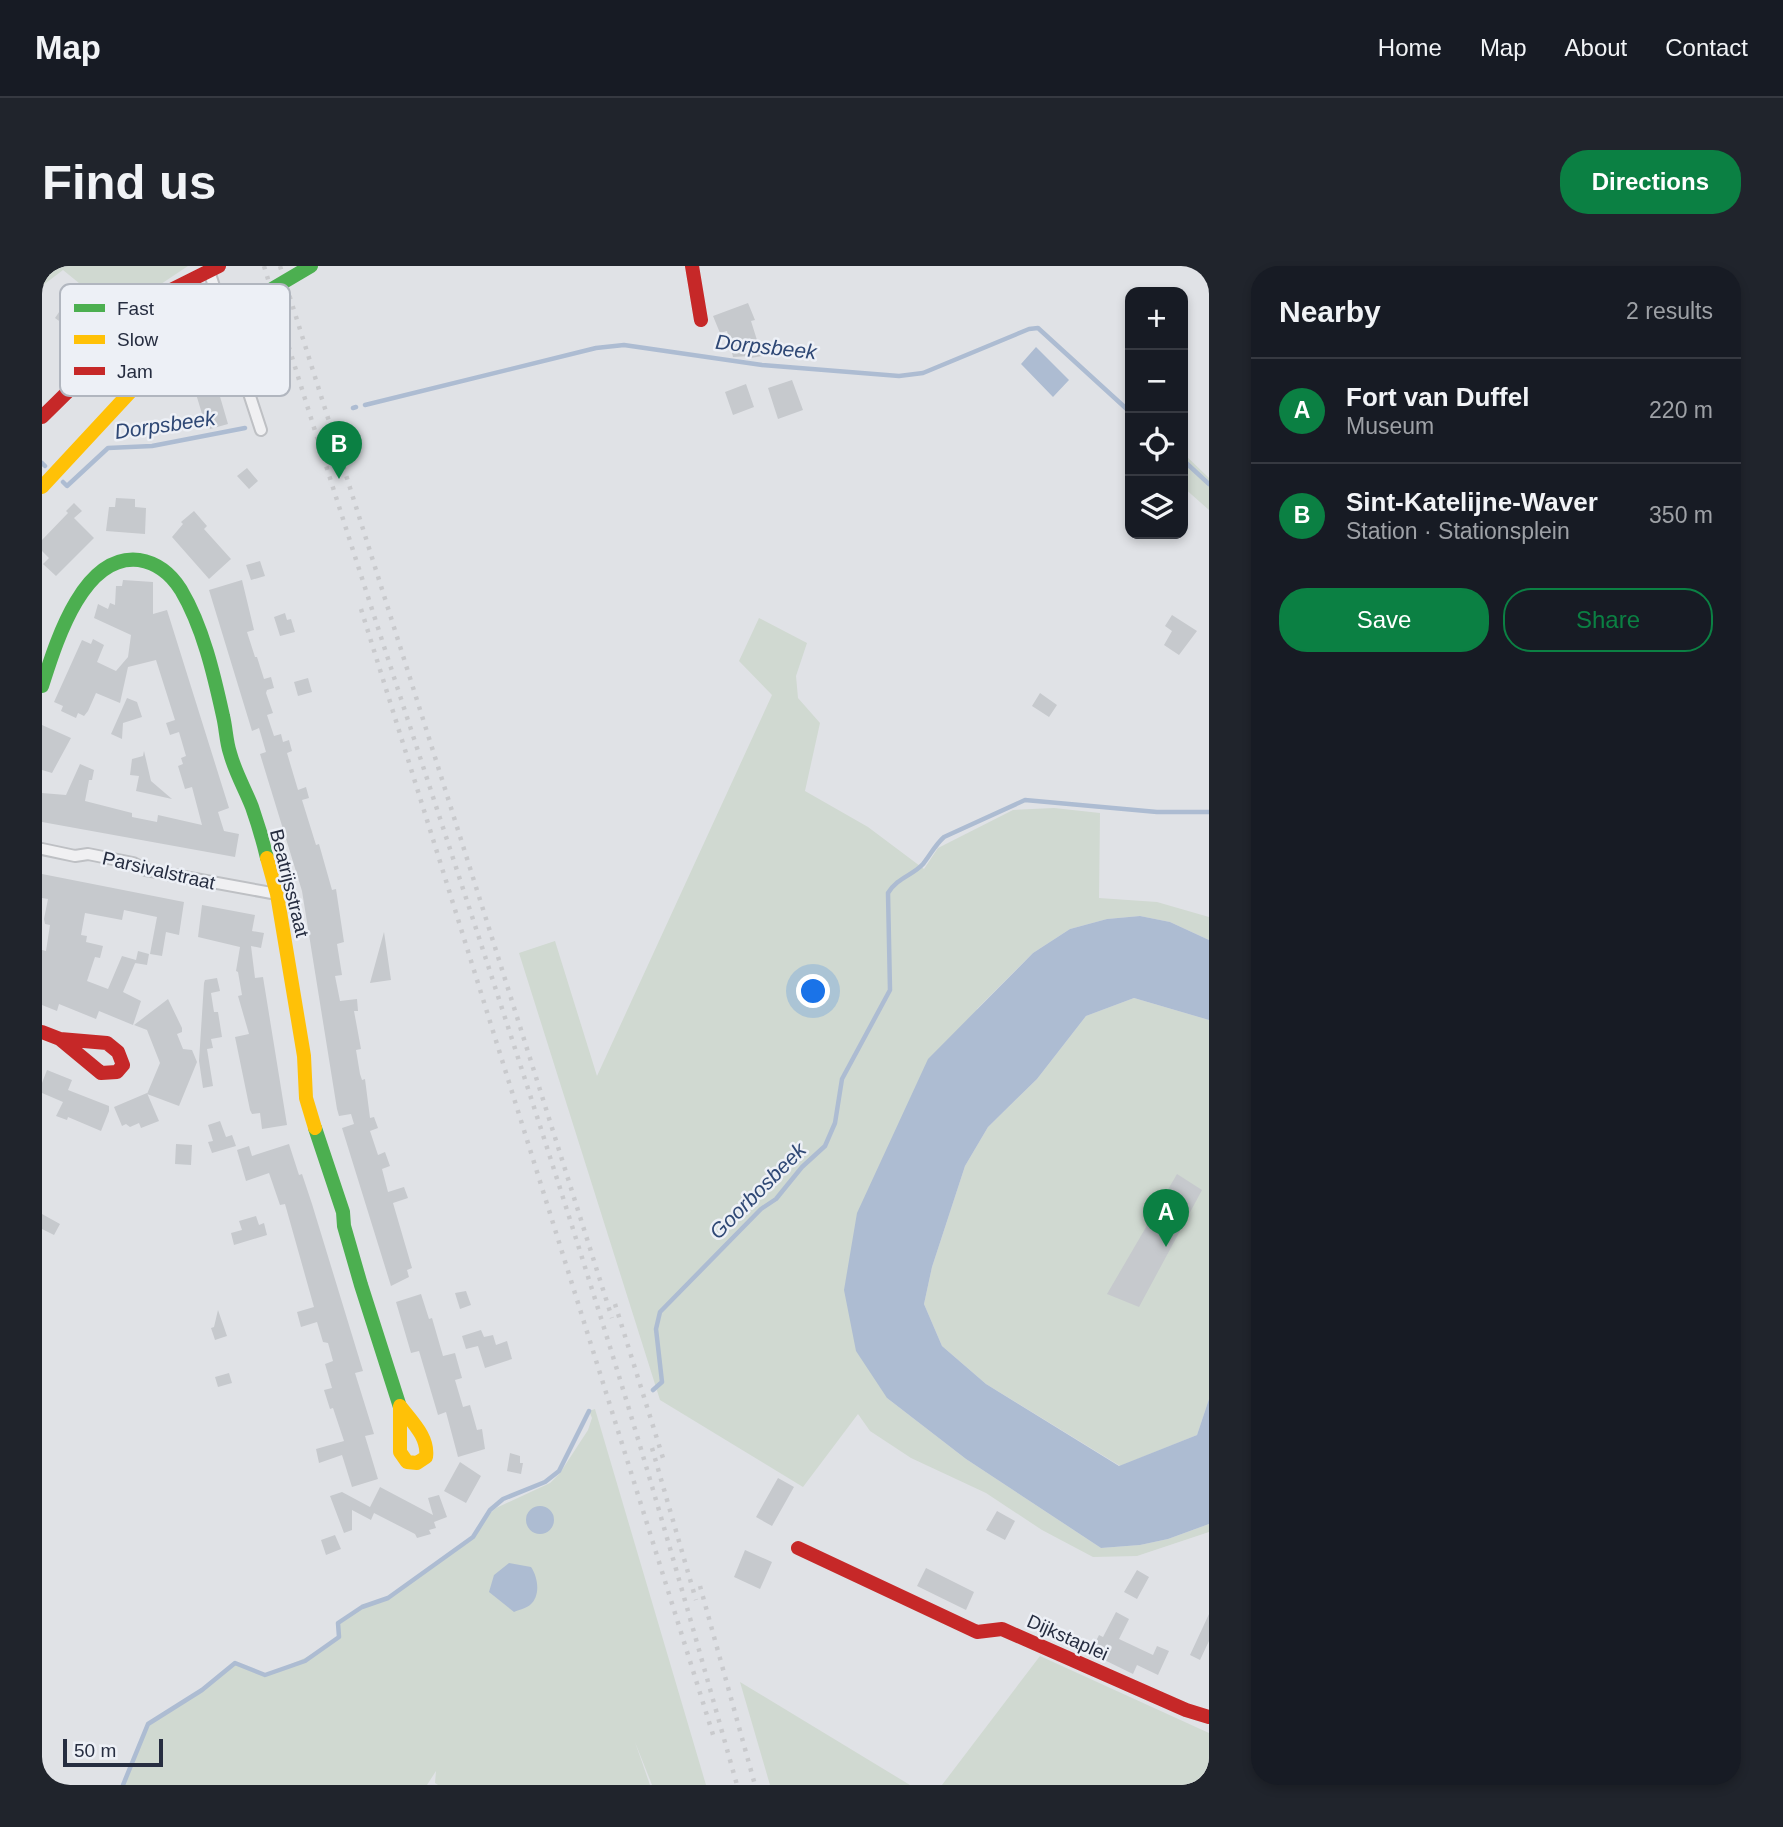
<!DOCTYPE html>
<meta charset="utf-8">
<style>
body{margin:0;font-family:Helvetica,sans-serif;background:#20242c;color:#f1f3f6}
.controls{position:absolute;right:21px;top:21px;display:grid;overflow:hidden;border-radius:14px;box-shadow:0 4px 10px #0003}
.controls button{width:63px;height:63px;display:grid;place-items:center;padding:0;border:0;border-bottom:2px solid #363941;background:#171b24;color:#f1f3f6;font:35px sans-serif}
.scale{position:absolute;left:21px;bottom:18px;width:100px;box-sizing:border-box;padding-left:7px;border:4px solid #262d40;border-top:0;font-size:19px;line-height:24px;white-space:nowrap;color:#262d40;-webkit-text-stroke:5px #edf0f6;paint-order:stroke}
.you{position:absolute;left:772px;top:726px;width:24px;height:24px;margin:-18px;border:5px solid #fff;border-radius:50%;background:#1a73e8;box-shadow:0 0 0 10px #1a73e833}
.badge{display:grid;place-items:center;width:46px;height:46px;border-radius:50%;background:#0b8043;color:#fff;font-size:23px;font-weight:700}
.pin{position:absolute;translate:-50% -58px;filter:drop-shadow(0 2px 4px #0008)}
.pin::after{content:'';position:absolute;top:37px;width:24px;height:21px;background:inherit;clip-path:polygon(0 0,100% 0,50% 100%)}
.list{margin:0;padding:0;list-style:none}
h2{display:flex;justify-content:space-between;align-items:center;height:91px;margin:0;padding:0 28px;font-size:30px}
h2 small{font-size:23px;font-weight:400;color:#9ea1a6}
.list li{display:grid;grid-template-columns:46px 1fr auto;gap:21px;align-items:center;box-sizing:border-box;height:105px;padding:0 28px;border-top:2px solid #363941}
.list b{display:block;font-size:26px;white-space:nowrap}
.list p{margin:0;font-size:23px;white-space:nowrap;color:#9ea1a6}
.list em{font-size:23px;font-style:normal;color:#9ea1a6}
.actions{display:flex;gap:14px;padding:21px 28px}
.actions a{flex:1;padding:16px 0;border:2px solid #0b8043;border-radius:28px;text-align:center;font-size:24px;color:#0b8043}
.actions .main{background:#0b8043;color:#fff}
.icon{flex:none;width:38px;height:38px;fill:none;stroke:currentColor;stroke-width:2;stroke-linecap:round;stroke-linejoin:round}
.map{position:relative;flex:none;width:1167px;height:1519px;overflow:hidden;border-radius:28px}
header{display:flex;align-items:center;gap:42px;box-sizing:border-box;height:98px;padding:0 35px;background:#171b24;border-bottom:2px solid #363941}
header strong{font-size:33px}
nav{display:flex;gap:38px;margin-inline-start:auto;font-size:24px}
.intro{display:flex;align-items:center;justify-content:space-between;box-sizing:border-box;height:168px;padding:0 42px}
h1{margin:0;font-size:49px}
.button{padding:18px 32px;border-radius:28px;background:#0b8043;color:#fff;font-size:24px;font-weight:700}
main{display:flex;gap:42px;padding:0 42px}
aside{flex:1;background:#171b24;border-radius:28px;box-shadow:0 4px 10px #0003}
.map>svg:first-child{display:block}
.green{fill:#d0d9d1}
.water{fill:#adbcd2}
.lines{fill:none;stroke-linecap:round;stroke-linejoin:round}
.stream{stroke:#adbcd2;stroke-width:4.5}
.building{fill:#c6c9cd}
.street-casing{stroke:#bec0c4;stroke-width:14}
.street{stroke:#f0f0f2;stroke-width:10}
.fast{stroke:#4caf50;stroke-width:14}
.slow{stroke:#ffc107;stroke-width:14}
.jam{stroke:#c62828;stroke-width:14}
.rail{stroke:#c9cacd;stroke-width:4.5;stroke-dasharray:3.5 7;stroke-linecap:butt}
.fast-bridge{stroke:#4caf50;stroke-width:14}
.labels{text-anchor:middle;stroke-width:5;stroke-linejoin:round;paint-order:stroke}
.street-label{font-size:19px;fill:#262d40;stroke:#edf0f6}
.water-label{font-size:21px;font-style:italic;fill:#2f4875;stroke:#edf0f6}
.key{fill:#edf0f6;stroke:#b1b6bf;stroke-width:2}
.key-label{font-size:19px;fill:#262d40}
</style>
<header>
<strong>Map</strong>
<nav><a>Home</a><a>Map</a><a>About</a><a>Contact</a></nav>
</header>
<div class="intro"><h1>Find us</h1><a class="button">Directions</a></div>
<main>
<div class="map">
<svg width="1167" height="1519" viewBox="0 0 1167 1519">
<rect width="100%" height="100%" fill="#e0e2e6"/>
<!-- green -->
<path class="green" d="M0 0H146L119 18 81 53 21 4 0 20Z
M1141 187 1167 212V244L1141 221Z
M717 352 765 377 754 410 756 432 778 457 763 525 826 561 882 603 896 582 971 544 1012 542 1058 547 1057 632 1115 636 1167 651V674L1128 656 1098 650 1065 653 1028 663 991 687 935 743 845 1132 924 1193 1059 1282 1098 1279 1126 1273 1167 1258V1266L1095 1290 1051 1291 1000 1264 944 1227 869 1192 828 1165 816 1148 761 1221 618 1134 477 687 513 675 555 810 730 429 697 395Z
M1092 732 1167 754V1133L1155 1169 1078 1200 944 1118 900 1080 882 1038 890 1001 923 900 946 861 995 813 1044 750Z
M553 1143 664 1519H610L593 1476 608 1519H396L393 1517 394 1505 385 1519H81L106 1458 160 1424 193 1397 223 1409 263 1392 297 1372 296 1357 320 1341 346 1332 431 1273 444 1251 454 1242 508 1217 518 1207 546 1164 550 1152 547 1145Z
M998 1390 1167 1467V1519H900Z
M698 1416 868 1519H728Z"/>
<!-- water -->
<path class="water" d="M994 81 1027 114 1011 131 979 98Z
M1098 650 1128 656 1167 674V754L1092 732 1044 750 995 813 946 861 923 900 890 1001 882 1038 900 1080 944 1118 1077 1200 1155 1169 1167 1133V1258L1126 1273 1098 1279 1059 1282 924 1193 845 1132 814 1085 802 1024 815 947 886 793 991 687 1028 663 1065 653Z
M484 1254a14 14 0 1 1 28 0a14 14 0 1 1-28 0Z
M467 1297 489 1301C496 1311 499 1330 488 1339 485 1342 476 1344 472 1346L447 1326 452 1309Z"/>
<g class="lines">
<!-- stream -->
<path class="stream" d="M323 139 554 82 582 79 720 99 857 110 881 107 987 63 996 62 1088 146
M311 142 314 141
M1141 194 1167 218
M0 197 3 200
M21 216 25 220 66 182 110 180 203 162
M611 1124 620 1116 614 1063 618 1046 719 943 734 933 760 901 783 880 793 857 800 813 848 724 846 627C856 611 870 610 881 598 889 588 893 579 902 571L983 534 1115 546H1167
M81 1519 106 1458 160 1424 193 1397 223 1409 263 1395 297 1371 296 1357 320 1341 346 1332 431 1271 448 1244 461 1233 503 1216 517 1205 547 1145"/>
</g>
<!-- building -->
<path class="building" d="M30 27 41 34 24 60 13 52Z
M706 37 713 54 709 55 720 90 709 92V90L691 91 685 65 678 67 671 50Z
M172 110 186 158 168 163 164 150 161 151 154 128 157 127 154 115Z
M750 114 761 144 736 153 726 122Z
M704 118 712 141 691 149 683 126Z
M205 202 216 215 207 223 195 210Z
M74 232 93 233V241L104 242 103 268 64 265 67 241H73Z
M32 237 40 245 32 252 52 272 14 310 1 298 7 292 0 285V274L26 247 24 245Z
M152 245 165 260 162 263 189 293 167 313 130 271 141 258 139 256Z
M218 295 223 310 209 314 204 299Z
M81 314 111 316V348L125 344 187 542 176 546 182 565 197 568 193 591 0 556V527L24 529 38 498 52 504 50 514H47L43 535 90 547V551L115 556 116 549 160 559 150 521 143 523 136 500 141 498 139 492 144 490 137 466 128 469 124 457 133 454 114 394 86 401 78 437 54 427 46 445 42 450 36 447 34 452 19 445 21 440 12 436 40 374 49 378 51 373 62 379 55 396 74 405 86 391 89 369 52 352 56 338 66 343 68 337 73 339 74 320H80Z
M200 314 212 364 205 366 213 391H215L222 413 229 411 232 422 225 424 224 427 231 447 225 449 232 470 239 468 241 476 247 474 250 485 245 487 256 524 264 521 267 532 260 534 274 579 277 578 290 624 294 623 302 676 295 678 300 709 293 710 298 735 315 733 316 745H312L319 783 314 784 318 808 320 814 323 813 328 852 332 851 336 862 328 865 336 889 343 886 348 900 340 903 346 926 362 921 366 932 351 937 370 1002 365 1004 367 1011 349 1020 300 862 312 858 309 848 297 850 295 843 260 625 218 488 224 486 217 462 210 465 167 324Z
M243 347 245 354 249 353 253 366 238 370 232 351Z
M1130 349 1155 365 1137 389 1122 379 1130 365 1123 360Z
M266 412 270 426 256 430 252 416Z
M998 427 1015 439 1007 451 990 440Z
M85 432 95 436 100 451 81 457 80 473 69 468Z
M0 459 29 472 10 507 0 504Z
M102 485 109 515 130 533 94 525 97 510 88 509 90 493 101 490Z
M0 608 142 636 137 669 124 666 120 690 108 688 115 651 82 644 80 654 43 647 39 669 45 670 44 676 61 680 58 692 53 691 45 715 66 723 80 690 94 694 96 685 107 688 105 699 93 697 94 695 81 726 99 735 91 759 57 745 54 753 17 738 15 745 0 739V684L4 685 8 659 3 658 2 653 6 633 0 632Z
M160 639 213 649 210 665 222 667 219 682 209 680 213 712 221 711 245 859 220 863 218 847 210 848 208 844 193 771 207 768 196 730 200 729 196 706 194 705 198 681 156 671Z
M342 666 349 714 328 717Z
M175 712 178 725 169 727 172 746H176L180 771 169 773 171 782 165 783 171 820 161 822 157 795 162 717 163 714Z
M126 733 140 762V766L135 768 141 783 150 784 155 796 137 840 105 828 118 797 105 764 92 759Z
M5 804 30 814 26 824 67 840V845L59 865 26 851 25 854 14 850 21 836 0 827V817Z
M105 827 117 855 99 862 97 857 88 861 84 858 80 860 72 841Z
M178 855 184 871 190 869 194 880 170 887 166 876 171 875 166 859Z
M134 878 150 879 149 899 133 898Z
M247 878 257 909 260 908 270 938 321 1105 313 1107 332 1168 323 1170 336 1213 310 1221 300 1189 277 1197 274 1183 302 1175 291 1142 288 1143 282 1124 290 1122 283 1098 291 1095 286 1077 281 1076 275 1056 259 1061 255 1046 272 1041 243 938 238 939 227 907 204 915 195 884 207 880 210 890Z
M1135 908 1160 924 1097 1041 1065 1028Z
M0 948 18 958 12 969 0 963Z
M214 950 217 959 222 957 225 969 192 979 189 967 200 964 197 955Z
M424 1025 429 1039 418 1043 413 1027Z
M379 1028 387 1053 390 1052 401 1090 413 1087 420 1112 413 1114 421 1141 428 1139 435 1164 440 1163 443 1183 416 1191 404 1146 396 1149 377 1085 369 1087 354 1036Z
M176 1044 185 1070 173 1074 169 1062 172 1061Z
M439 1064 442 1071 451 1069 454 1079 465 1075 470 1093 443 1102 436 1080 424 1083 420 1070Z
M187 1107 190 1117 176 1121 173 1111Z
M468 1187 478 1190V1197H481L479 1208 465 1205Z
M418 1196 439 1210 424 1237 402 1225Z
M736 1212 752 1221 730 1260 714 1251Z
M338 1221 391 1249 386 1232 397 1229 405 1251 392 1256 394 1262 387 1264 389 1268 375 1272 373 1268 332 1247 329 1254 310 1244V1264L302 1267 288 1230 300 1226 328 1241Z
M955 1245 973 1255 963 1274 944 1264Z
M293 1269 299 1283 284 1289 279 1274Z
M703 1284 730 1296 718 1323 692 1311Z
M884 1302 932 1326 924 1344 875 1320Z
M1095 1304 1107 1311 1095 1333 1082 1326Z
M1074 1346 1087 1353 1077 1373 1111 1389 1115 1380 1127 1385 1116 1409 1095 1399 1091 1408 1048 1387 1057 1369 1061 1371Z
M1167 1348V1375L1158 1394 1148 1389Z"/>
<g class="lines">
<defs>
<path id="street" d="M167 5 219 164
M0 583 33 590 46 588 91 597 104 604 235 628"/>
</defs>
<!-- street casing -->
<use href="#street" class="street-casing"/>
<!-- street -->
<use href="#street" class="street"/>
<!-- fast -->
<path class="fast" d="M0 420C13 380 40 287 97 294 116 297 129 308 139 324 161 361 172 409 181 450 184 462 184 475 188 487 193 506 203 523 210 541 216 558 221 575 225 592
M273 862 301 946 302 960 319 1019 358 1141"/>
<!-- slow -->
<path class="slow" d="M0 221 117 95 167 60
M225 592 235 628 262 790 264 832 273 862
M358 1140C369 1155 387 1171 384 1191L375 1197 365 1196 358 1186V1141"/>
<!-- jam -->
<path class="jam" d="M650 0 659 54
M0 151 129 24 177 0
M0 766 18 773 65 777 76 786 81 799 75 806 59 807 18 773
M756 1282 935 1366 960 1363 1144 1444 1167 1451"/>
<!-- rail -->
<path class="rail" d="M222 0C332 362 456 720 568 1081 613 1226 654 1373 695 1519
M238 0 570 1052
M319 343 673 1475
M573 1038 621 1192
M610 1182 654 1334
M658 1320 713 1519"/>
<!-- fast-bridge -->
<path class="fast-bridge" d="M167 60 269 0"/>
</g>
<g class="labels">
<!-- street labels -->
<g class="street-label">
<text transform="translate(117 604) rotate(13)" y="7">Parsivalstraat</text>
<text transform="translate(248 617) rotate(76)" y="7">Beatrijsstraat</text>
<text transform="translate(1026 1371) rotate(24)" y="7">Dijkstaplei</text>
</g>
<!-- water labels -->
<g class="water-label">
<text transform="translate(724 81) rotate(6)" y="7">Dorpsbeek</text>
<text transform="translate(123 159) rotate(-8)" y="7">Dorpsbeek</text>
<text transform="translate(716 925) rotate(-45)" y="7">Goorbosbeek</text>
</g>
</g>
<!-- legend -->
<rect x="18" y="18" width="230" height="112" rx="10" class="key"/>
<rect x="32" y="38" width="31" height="8" fill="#4caf50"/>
<rect x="32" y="69" width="31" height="9" fill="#ffc107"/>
<rect x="32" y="101" width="31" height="8" fill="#c62828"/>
<g class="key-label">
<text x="75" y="49">Fast</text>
<text x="75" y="80">Slow</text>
<text x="75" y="112">Jam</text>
</g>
</svg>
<div class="controls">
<button>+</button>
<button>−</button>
<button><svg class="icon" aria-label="locate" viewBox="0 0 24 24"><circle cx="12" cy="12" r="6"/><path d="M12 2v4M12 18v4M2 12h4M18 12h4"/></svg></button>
<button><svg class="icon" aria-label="layers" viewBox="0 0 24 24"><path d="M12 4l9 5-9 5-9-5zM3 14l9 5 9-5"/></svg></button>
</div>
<div class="scale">50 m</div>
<div class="you"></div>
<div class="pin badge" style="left:1124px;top:981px">A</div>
<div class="pin badge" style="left:297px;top:213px">B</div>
</div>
<aside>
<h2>Nearby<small>2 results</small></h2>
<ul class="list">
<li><span class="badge">A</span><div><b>Fort van Duffel</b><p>Museum</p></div><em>220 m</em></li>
<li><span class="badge">B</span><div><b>Sint-Katelijne-Waver</b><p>Station · Stationsplein</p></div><em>350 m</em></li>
</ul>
<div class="actions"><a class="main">Save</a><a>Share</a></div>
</aside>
</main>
